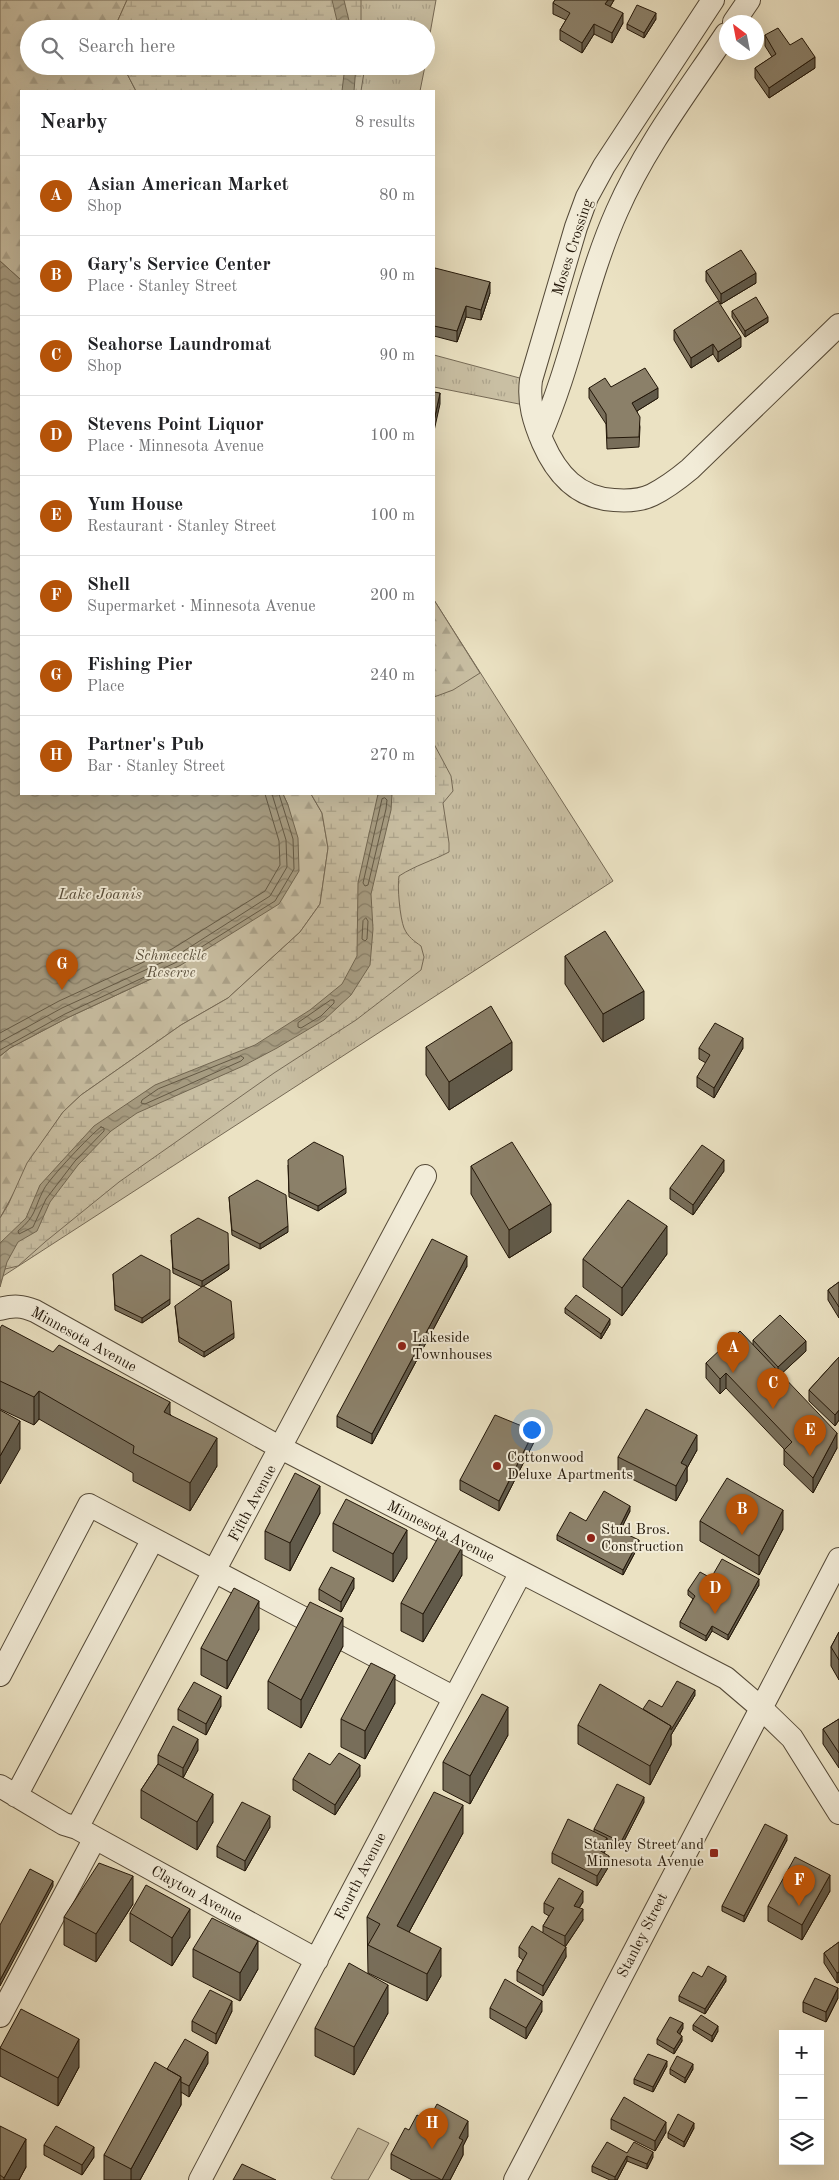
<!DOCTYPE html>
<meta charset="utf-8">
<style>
body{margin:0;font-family:"Old Standard TT",serif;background:#f6f6f6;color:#202124}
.controls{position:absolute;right:15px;bottom:15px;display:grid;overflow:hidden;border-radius:0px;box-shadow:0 5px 20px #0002}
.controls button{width:45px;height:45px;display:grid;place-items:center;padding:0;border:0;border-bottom:1px solid #e0e0e0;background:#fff;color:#202124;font:25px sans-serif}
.compass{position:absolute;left:719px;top:15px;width:45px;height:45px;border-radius:50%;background:#fff;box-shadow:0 5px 20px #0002;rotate:328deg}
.you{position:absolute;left:531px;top:1429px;width:18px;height:18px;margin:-12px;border:4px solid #fff;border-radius:50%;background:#1a73e8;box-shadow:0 0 0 8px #1a73e833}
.badge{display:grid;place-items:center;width:32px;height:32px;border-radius:50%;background:#b45309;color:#fff;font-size:16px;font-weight:700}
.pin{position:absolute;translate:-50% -41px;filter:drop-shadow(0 1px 2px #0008)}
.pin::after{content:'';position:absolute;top:26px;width:18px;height:15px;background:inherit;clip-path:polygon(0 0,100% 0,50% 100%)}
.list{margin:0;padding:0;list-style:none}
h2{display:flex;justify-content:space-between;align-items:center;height:65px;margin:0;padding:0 20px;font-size:21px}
h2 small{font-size:16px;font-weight:400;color:#757577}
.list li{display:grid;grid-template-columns:32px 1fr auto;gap:15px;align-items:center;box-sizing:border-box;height:80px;padding:0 20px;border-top:1px solid #e0e0e0}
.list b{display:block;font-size:19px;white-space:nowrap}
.list p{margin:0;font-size:16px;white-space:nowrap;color:#757577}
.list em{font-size:16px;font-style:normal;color:#757577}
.icon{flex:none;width:28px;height:28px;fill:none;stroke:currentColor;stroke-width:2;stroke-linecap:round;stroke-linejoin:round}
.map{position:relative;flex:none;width:839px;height:2180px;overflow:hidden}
.search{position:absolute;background:#fff;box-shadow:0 5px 20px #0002;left:20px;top:20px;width:415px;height:55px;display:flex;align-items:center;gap:12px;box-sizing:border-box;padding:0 18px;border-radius:28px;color:#757577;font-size:19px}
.panel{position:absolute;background:#fff;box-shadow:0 5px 20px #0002;left:20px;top:90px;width:415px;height:705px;border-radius:0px}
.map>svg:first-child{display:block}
.grass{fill:url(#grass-tufts);stroke:#766a56}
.forest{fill:url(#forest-firs);stroke:#766a56}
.wetland{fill:url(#wetland-marsh);stroke:#766a56}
.pitch{fill:#c9bfa3;stroke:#766a56}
.water{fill:url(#water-waves);stroke:#726752}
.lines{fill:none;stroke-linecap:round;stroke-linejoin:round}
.shore{stroke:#645a46;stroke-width:1}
.minor-casing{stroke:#544937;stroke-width:24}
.minor{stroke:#f2ecd8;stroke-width:22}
.wall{fill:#786e5a;stroke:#221608}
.shaded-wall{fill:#615a4a;stroke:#221608}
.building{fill:#8b8069;stroke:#221608}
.poi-dot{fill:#8f2418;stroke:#f2ecd8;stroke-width:2}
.labels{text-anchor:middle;stroke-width:4;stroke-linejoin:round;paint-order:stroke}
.street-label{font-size:15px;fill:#221608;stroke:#f2ecd8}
.park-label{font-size:15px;font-style:italic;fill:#5c513e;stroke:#f2ecd8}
.poi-label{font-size:15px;fill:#221608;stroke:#f2ecd8;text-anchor:start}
.water-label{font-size:16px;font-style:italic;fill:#574c39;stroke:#f2ecd8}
</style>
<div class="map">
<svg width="839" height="2180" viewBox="0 0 839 2180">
<defs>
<pattern id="grass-tufts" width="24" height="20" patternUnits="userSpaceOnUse" patternTransform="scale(1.25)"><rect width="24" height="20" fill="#c9bfa3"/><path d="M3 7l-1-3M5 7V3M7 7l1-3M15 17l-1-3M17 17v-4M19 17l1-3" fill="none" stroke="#aca38b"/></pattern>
<pattern id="forest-firs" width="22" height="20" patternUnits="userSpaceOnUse" patternTransform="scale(1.25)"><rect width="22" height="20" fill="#c9bfa3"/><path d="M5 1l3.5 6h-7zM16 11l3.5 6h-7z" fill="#aca38b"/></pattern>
<pattern id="wetland-marsh" width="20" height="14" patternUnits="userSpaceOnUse" patternTransform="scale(1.25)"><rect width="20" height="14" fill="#c9bfa3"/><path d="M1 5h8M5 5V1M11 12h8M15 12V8" fill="none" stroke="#aca38b"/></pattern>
<pattern id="water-waves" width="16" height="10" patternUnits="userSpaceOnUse" patternTransform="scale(1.25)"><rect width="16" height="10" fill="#a79d83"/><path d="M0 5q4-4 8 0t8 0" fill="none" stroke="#887f69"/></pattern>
</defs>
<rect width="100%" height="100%" fill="#ebe2c3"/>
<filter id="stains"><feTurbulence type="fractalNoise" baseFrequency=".004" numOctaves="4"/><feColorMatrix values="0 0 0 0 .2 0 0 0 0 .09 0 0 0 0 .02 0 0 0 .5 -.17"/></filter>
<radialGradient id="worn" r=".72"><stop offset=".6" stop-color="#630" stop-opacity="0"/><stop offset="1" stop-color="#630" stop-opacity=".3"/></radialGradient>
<!-- grass -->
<path class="grass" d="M0 0H436L426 56V29H29V66H425L420 91H21V794H434V600L613 881 0 1278Z
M434 355 527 380 524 405 434 387Z"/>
<!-- forest -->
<path class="forest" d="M0 0H127L114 29H29V66H123L136 91H21V280L0 261Z
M434 600 480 673 453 690 434 697Z
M283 794H311L322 813 328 848 320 904 300 932 228 998 181 1025 81 1095 63 1112 39 1147 0 1218V1056L10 1048 67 1018 181 965 288 805Z"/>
<!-- wetland -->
<path class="wetland" d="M127 0H361V29H114Z
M123 66H365L361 91H136Z
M434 744 451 776 453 791 443 803 449 843V852C432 861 416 865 399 876 397 886 400 918 404 928 408 937 414 941 421 946L424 957 421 970 356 1020 274 1073 119 1182 45 1242 18 1266 5 1269 0 1276V1218L8 1205 27 1163 63 1112 81 1095 181 1025 228 998 300 932 320 904 328 848 322 813 311 794H434Z"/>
<!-- pitch -->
<path class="pitch" d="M358 2128 389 2143 368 2180H335L331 2178Z"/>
<!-- water -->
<path class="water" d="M332 0H344L351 29H339Z
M345 66H356L354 91H342Z
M0 261 21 280V794H283L288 805 298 838 299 871 279 904 181 965 67 1018 10 1048 0 1056Z
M378 794H392L391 810 371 894 373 929 370 965 351 995 324 1020 277 1048 243 1066 137 1113 111 1131 78 1165 50 1202 37 1231 18 1242 7 1262 0 1287V1243L26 1218 40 1185 94 1126 155 1085 255 1045 310 1010 342 984 357 956 358 883Z"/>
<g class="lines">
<!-- shore -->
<path class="shore" d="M385 798 387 800 386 809 368 885 365 886 363 883 382 799Z
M366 918 368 921 367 939 365 941 362 939 363 921Z
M331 1000H334V1003L321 1016 301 1028 298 1027V1023Z
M0 1033 59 1001 172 949 265 891 280 865 279 841 265 794
M0 1042 62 1008 176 956 270 896 287 867 286 840 272 794
M0 1050 65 1014 179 961 275 901 294 869 293 839 279 794
M241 1056 244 1058 241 1061 145 1104 141 1103 142 1100 158 1089Z
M101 1127 104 1128V1131L75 1161 46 1199 33 1227 19 1234 18 1231C37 1215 33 1210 44 1189 49 1179 91 1134 101 1127Z"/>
<defs>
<path id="minor" d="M713 0 604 166 587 197 576 227 531 380C528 403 534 422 543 443 557 475 578 498 614 500 627 501 640 501 652 495 666 488 678 479 690 469L839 325
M734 22 749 0
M540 436C572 363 585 283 617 211 645 147 688 91 726 34
M0 1309C14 1305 22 1306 35 1311L281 1448 726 1678 760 1707 792 1738 839 1813
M0 1675 89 1505 453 1697
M0 1786 64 1824 77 1828 317 1960
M16 1796 153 1539
M77 1828 425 1176
M0 2016 95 1838
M200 2180 521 1572
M515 2180 839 1559"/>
</defs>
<!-- minor casing -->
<use href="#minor" class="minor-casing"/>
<!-- minor -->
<use href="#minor" class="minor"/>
</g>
<!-- wall -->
<path class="wall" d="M555 0H614L610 7 623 23 612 43 594 34 582 53 560 40V30L566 20 553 14V3Z
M656 19 644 38 627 29V24Z
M765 35 790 45 815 68 769 98 755 78V68L772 57 765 46Z
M434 271 490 293 481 320 466 317 457 342 434 336Z
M706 271 756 283 721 304 706 281Z
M732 311 768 322 745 337 732 317Z
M674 330 741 347 718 362 713 354 691 368 674 340Z
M611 387 658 398 637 411 640 427 639 447 607 449 606 424 589 398V388Z
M565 956 644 1019 603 1042 565 984Z
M426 1047 512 1070 449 1110 426 1075Z
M699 1048H743L714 1098 697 1087V1077L706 1063 699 1059Z
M288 1165 346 1193 318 1211 289 1197Z
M471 1166 551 1232 509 1258 471 1194Z
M724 1171 693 1215 670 1199V1188Z
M229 1197 288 1232 260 1249 232 1235Z
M171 1240 229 1269 202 1287 173 1273Z
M667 1254 622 1316 583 1287V1259Z
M467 1266 372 1444 337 1427V1416Z
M113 1274 170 1304 142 1323 115 1310Z
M839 1282V1318L828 1300V1290Z
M175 1306 234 1338 204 1357 179 1342Z
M565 1308 610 1324 601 1339 565 1313Z
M0 1328 170 1414 217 1466 190 1511 133 1481V1473L39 1419 34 1425 0 1409Z
M753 1340 806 1351 781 1374 837 1448 813 1493 784 1465V1449L726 1388 720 1394 706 1378V1363L753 1345Z
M839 1357V1420L835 1426 809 1401V1390Z
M534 1442 499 1511 460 1490V1480Z
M697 1450 687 1468V1481L676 1501 618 1472V1457Z
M630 1511 620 1531 639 1545 623 1575 557 1540V1535L586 1521Z
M320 1513 290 1571 265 1559V1531Z
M700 1521 783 1529 759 1575 700 1541Z
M333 1523 407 1558 393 1582 333 1551Z
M462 1575 423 1642 401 1631V1603Z
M711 1578 759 1585 728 1640 712 1631 706 1641 680 1627V1622L693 1599 688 1595V1590Z
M354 1588 341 1612 319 1600V1589Z
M259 1629 227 1689 201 1675V1648Z
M839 1632V1680L831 1666V1647Z
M343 1646 301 1728 268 1709V1681Z
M695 1695 671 1735V1745L650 1785 578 1744V1725L662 1707Z
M395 1703 365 1759 341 1747V1719Z
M221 1706 206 1735 178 1720V1709Z
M839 1719V1768L823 1744V1729Z
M508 1735 470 1804 443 1790V1762Z
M198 1750 183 1778 213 1822 197 1850 141 1818V1790L158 1764V1755Z
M360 1776 335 1815 293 1790V1779Z
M644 1802 621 1847 607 1840V1848L604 1853 609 1866 597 1886 552 1863V1853L594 1832V1829Z
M270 1827 245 1871 217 1857V1846Z
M463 1833 409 1932 441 1976 427 2001 368 1973 367 1917Z
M787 1840 744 1922 722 1911V1906Z
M830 1891 802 1940 768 1921V1906Z
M583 1902 579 1908 583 1920 565 1947 566 1957 543 1996 517 1981V1971L523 1960 519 1957V1947L543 1932V1926L549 1916 544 1913V1903Z
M133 1904 96 1962 64 1945V1917Z
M130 1913 190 1937 172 1966 130 1941Z
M839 1942V1982L837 1983 824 1963V1953Z
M193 1949 258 1969 240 2001 193 1977Z
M702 1977 726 1981 705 2014 679 2001V1996Z
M838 1998 826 2022 803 2012V2002Z
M490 2008 542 2011 526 2039 490 2018Z
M232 2011 216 2044 192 2031V2021Z
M388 2013 354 2075 315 2056V2028Z
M693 2025 718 2031 712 2042 693 2030Z
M683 2028 680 2034 682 2041 674 2054 657 2044V2039Z
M0 2047 79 2067 58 2106 0 2076Z
M208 2063 189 2097 181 2092V2105L140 2180H104V2155L167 2069Z
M667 2066 653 2092 634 2084V2079Z
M670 2069H693L685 2083 670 2074Z
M611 2119 666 2132 655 2151 611 2129Z
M428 2121 468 2136 463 2146V2155L450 2180H412L391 2169V2154L409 2130Z
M0 2126 26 2167 19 2180H0Z
M694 2128 684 2147 668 2138V2133Z
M44 2145 94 2157 82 2175 44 2155Z
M627 2153 653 2157 647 2169 627 2161 617 2180H610L592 2172V2166Z"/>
<!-- shaded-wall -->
<path class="shaded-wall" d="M608 0H614L605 15V4Z
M623 13V23L612 43V33Z
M656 13V19L644 38V33Z
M594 24V34L582 53V43Z
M815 57V68L769 98V88Z
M756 273V283L721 304V294Z
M490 282V293L481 320V310Z
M466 306V317L457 342V331Z
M768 317V322L745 337V331Z
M741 337V347L718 362V352Z
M713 344V354L691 368V358Z
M658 388V398L632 414V403Z
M440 393V404L434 431V421Z
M644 991V1019L603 1042V1014Z
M743 1038V1048L714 1098V1088Z
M512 1042V1070L449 1110V1082Z
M724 1160V1171L693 1215V1205Z
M346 1188V1193L318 1211V1206Z
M551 1204V1232L509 1258V1230Z
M288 1226V1232L260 1249V1244Z
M667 1226V1254L622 1316V1288Z
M467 1256V1266L372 1444V1434Z
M229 1264V1269L202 1287V1281Z
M170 1299V1304L142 1323V1318Z
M610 1319V1324L601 1339V1334Z
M234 1333V1338L204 1357V1352Z
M806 1341V1351L778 1377V1367Z
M726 1373V1388L720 1394V1379Z
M39 1391V1419L34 1425V1397Z
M170 1402V1430L164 1412Z
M839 1410V1420L835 1426V1415Z
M20 1421V1449L0 1484V1456Z
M534 1431V1442L499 1511V1501Z
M837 1433V1448L813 1493V1478Z
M697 1435V1450L687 1468V1481L676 1501V1486L681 1463Z
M217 1438V1466L190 1511V1483Z
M320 1486V1513L290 1571V1543Z
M630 1506V1511L618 1535V1530Z
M783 1510V1529L759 1575V1556Z
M407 1530V1558L393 1582V1554Z
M639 1540V1545L623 1575V1570Z
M462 1547V1575L423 1642V1614Z
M354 1578V1588L341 1612V1602Z
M759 1579V1585L728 1640V1635Z
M259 1601V1629L227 1689V1661Z
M343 1618V1646L301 1728V1700Z
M712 1626V1631L706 1641V1636Z
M395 1675V1703L365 1759V1731Z
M695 1690V1695L671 1735V1745L650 1785V1766L671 1726Z
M221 1696V1706L206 1735V1724Z
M508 1707V1735L470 1804V1776Z
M198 1739V1750L183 1778V1768Z
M360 1765V1776L335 1815V1805Z
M213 1794V1822L197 1850V1822Z
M644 1797V1802L621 1847V1842Z
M463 1805V1833L397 1954V1926Z
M270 1816V1827L245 1871V1861Z
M787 1835V1840L744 1922V1916Z
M607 1838V1848L599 1860V1850Z
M609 1856V1866L597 1886V1876Z
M830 1875V1891L802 1940V1925Z
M133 1876V1904L96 1962V1934Z
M53 1881V1886L0 1986V1980Z
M583 1891V1902L574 1916V1906Z
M190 1909V1937L172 1966V1938Z
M583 1909V1920L565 1947V1936Z
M258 1941V1969L240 2001V1973Z
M566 1947V1957L543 1996V1986Z
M441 1948V1976L427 2001V1974Z
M839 1972V1982L837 1983V1973Z
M726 1976V1981L705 2014V2009Z
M388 1985V2013L354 2075V2047Z
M838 1988V1998L826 2022V2012Z
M232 2001V2011L216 2044V2034Z
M542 2001V2011L526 2039V2028Z
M683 2023V2028L677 2038V2032Z
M718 2026V2031L712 2042V2036Z
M682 2036V2041L674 2054V2049Z
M79 2039V2067L58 2106V2078Z
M208 2052V2063L189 2097V2086Z
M667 2061V2066L653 2092V2087Z
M693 2064V2069L685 2083V2078Z
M181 2077V2105L140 2180H131V2169Z
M468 2121V2136L463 2146V2155L450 2180H442L459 2138Z
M666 2122V2132L655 2151V2141Z
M694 2123V2128L684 2147V2142Z
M26 2139V2167L19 2180H4V2178Z
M94 2147V2157L82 2175V2165Z
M653 2152V2157L647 2169V2164Z
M627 2156V2161L617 2180H615V2177Z"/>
<!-- building -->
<path class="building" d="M555 0H608L605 4 623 13 612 33 594 24 582 43 560 30 570 13 553 3Z
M637 5 656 13 644 33 627 24Z
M778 28 790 45 802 38 815 57 769 88 755 68 776 54 765 35Z
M741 250 756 273 721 294 706 271Z
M435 268 490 282 481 310 466 306 457 331 434 326V271Z
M756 297 768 317 745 331 732 311Z
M718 301 741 337 718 352 713 344 691 358 674 330Z
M645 368 658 388 632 403 640 417 639 437 607 438 606 414 589 388 605 378 611 387Z
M434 392 440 393 434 421Z
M605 931 644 991 603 1014 565 956Z
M491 1006 512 1042 449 1082 426 1047Z
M715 1023 743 1038 714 1088 697 1077 710 1055 699 1048Z
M314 1142 343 1156 346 1188 318 1206 289 1192 288 1160Z
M512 1142 551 1204 509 1230 471 1166Z
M702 1145 724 1160 693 1205 670 1188Z
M257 1180 286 1195 288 1226 260 1244 232 1230 229 1197Z
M628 1200 667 1226 622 1288 583 1259Z
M198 1218 228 1233 229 1264 202 1281 173 1268 171 1235Z
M432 1239 467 1256 372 1434 337 1416Z
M141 1255 170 1270V1299L142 1318 115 1305 113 1274Z
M839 1282V1307L828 1290Z
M203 1286 231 1301 234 1333 204 1352 179 1337 175 1306Z
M576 1295 610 1319 601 1334 565 1308Z
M780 1315 806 1341 778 1367 753 1340Z
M2 1325 53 1352 59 1345 170 1402 164 1412 217 1438 190 1483 133 1453 134 1446 39 1391 34 1397 0 1381V1328Z
M740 1331 837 1433 813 1478 784 1450 792 1442 726 1373 720 1379 706 1363Z
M839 1357V1410L835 1415 809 1390Z
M646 1409 697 1435 681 1463 687 1466 676 1486 618 1457Z
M0 1410 20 1421 0 1456Z
M495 1415 534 1431 499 1501 460 1480Z
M295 1473 320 1486 290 1543 265 1531Z
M727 1478 783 1510 759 1556 700 1521Z
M604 1491 630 1506 618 1530 639 1540 623 1570 557 1535 570 1512 586 1521Z
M346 1499 407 1530 393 1554 333 1523Z
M439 1536 462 1547 423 1614 401 1603Z
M722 1559 759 1579 728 1635 712 1626 706 1636 680 1622 695 1596 688 1590 700 1572 711 1578Z
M331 1567 354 1578 341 1602 319 1589Z
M234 1588 259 1601 227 1661 201 1648Z
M310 1602 343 1618 301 1700 268 1681Z
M839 1632V1660L831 1647Z
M371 1663 395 1675 365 1731 341 1719Z
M677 1681 695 1690 671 1730V1726L643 1709 649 1700 662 1707Z
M194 1682 221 1696 206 1724 178 1709Z
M600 1684 671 1726 650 1766 578 1725Z
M482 1694 508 1707 470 1776 443 1762Z
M839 1719V1753L823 1729Z
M173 1726 198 1739 183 1768 158 1755Z
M309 1753 330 1765 339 1753 360 1765 335 1805 293 1779Z
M158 1764 213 1794 197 1822 141 1790Z
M617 1784 644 1797 621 1842 594 1829Z
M434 1792 463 1805 397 1926 441 1948 427 1974 368 1945 380 1924 367 1917Z
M242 1802 270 1816 245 1861 217 1846Z
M568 1819 607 1838 599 1850 609 1856 597 1876 552 1853Z
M765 1824 787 1835 744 1916 722 1906Z
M795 1857 830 1875 802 1925 768 1906Z
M99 1863 133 1876 96 1934 64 1917Z
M30 1869 53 1881 0 1980V1925Z
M559 1878 583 1891 574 1906 583 1909 565 1936 543 1926 554 1908 544 1903Z
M146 1885 190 1909 172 1938 130 1913Z
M212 1918 258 1941 240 1973 193 1949Z
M532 1926 566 1947 543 1986 517 1971 527 1953 519 1947Z
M839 1942V1972L837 1973 824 1953Z
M349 1963 388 1985 354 2047 315 2028Z
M708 1966 726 1976 705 2009 679 1996 693 1972 702 1977Z
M815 1978 838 1988 826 2012 803 2002Z
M505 1979 542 2001 526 2028 490 2008Z
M210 1990 232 2001 216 2034 192 2021Z
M21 2009 79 2039 58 2078 0 2048Z
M701 2015 718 2026 712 2036 693 2025Z
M670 2017 683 2023 677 2032 682 2036 674 2049 657 2039Z
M185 2039 208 2052 189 2086 181 2082V2077L167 2069Z
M648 2054 667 2061 653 2087 634 2079Z
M677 2056 693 2064 685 2078 670 2069Z
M155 2062 181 2077 131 2169 104 2155Z
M624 2097 666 2122 655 2141 611 2119Z
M437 2104 468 2121 459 2138 463 2140 442 2180 391 2154 405 2128 409 2130 417 2115 428 2121Z
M678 2114 694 2123 684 2142 668 2133Z
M0 2126 26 2139 4 2178 0 2175Z
M56 2126 94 2147 82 2165 44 2145Z
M607 2142 627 2153 634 2142 653 2152 647 2164 627 2156 615 2177 592 2166Z
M242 2164 276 2180H233Z"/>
<!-- markers -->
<g class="poi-dot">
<circle cx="402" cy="1346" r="5"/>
<circle cx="497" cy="1466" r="5"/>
<circle cx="591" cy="1538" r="5"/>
<rect x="709" y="1848" width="10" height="10" rx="2.5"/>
</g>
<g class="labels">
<!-- street labels -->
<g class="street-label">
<text transform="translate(572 247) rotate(-72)" y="5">Moses Crossing</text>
<text transform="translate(84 1339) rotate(29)" y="5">Minnesota Avenue</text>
<text transform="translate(252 1503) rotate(-62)" y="5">Fifth Avenue</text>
<text transform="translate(441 1531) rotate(27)" y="5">Minnesota Avenue</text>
<text transform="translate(360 1876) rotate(-63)" y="5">Fourth Avenue</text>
<text transform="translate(197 1894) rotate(29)" y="5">Clayton Avenue</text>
<text transform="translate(642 1935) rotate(-63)" y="5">Stanley Street</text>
</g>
<!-- park labels -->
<g class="park-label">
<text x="171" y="960">Schmeeckle<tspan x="171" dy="17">Reserve</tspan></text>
</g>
<!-- poi labels -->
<g class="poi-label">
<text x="412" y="1342">Lakeside<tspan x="412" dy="17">Townhouses</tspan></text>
<text x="507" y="1462">Cottonwood<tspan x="507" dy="17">Deluxe Apartments</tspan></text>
<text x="601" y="1534">Stud Bros.<tspan x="601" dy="17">Construction</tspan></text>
<text x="704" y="1849" text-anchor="end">Stanley Street and<tspan x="704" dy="17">Minnesota Avenue</tspan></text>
</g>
<!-- water labels -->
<g class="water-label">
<text x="100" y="899">Lake Joanis</text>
</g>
</g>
<rect width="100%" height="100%" filter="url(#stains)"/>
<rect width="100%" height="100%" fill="url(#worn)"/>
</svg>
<div class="controls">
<button>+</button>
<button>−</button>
<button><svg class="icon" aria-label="layers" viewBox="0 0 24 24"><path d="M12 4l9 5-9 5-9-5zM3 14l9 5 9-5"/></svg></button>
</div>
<svg class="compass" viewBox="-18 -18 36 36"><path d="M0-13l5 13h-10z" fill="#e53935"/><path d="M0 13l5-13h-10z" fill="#757577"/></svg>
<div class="you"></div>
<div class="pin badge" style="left:733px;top:1373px">A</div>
<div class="pin badge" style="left:742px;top:1535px">B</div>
<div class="pin badge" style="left:773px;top:1409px">C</div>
<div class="pin badge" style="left:715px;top:1614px">D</div>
<div class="pin badge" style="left:810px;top:1456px">E</div>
<div class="pin badge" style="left:799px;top:1906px">F</div>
<div class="pin badge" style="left:62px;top:990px">G</div>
<div class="pin badge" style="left:432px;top:2149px">H</div>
<div class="search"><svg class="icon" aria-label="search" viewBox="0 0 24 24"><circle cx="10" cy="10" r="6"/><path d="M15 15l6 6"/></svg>Search here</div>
<section class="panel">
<h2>Nearby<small>8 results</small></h2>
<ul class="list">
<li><span class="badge">A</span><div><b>Asian American Market</b><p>Shop</p></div><em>80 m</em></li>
<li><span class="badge">B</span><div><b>Gary's Service Center</b><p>Place · Stanley Street</p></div><em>90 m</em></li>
<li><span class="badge">C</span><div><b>Seahorse Laundromat</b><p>Shop</p></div><em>90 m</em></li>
<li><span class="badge">D</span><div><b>Stevens Point Liquor</b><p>Place · Minnesota Avenue</p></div><em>100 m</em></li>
<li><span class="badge">E</span><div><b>Yum House</b><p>Restaurant · Stanley Street</p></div><em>100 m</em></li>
<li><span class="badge">F</span><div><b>Shell</b><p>Supermarket · Minnesota Avenue</p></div><em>200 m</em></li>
<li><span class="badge">G</span><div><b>Fishing Pier</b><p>Place</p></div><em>240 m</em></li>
<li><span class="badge">H</span><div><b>Partner's Pub</b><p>Bar · Stanley Street</p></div><em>270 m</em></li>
</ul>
</section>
</div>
